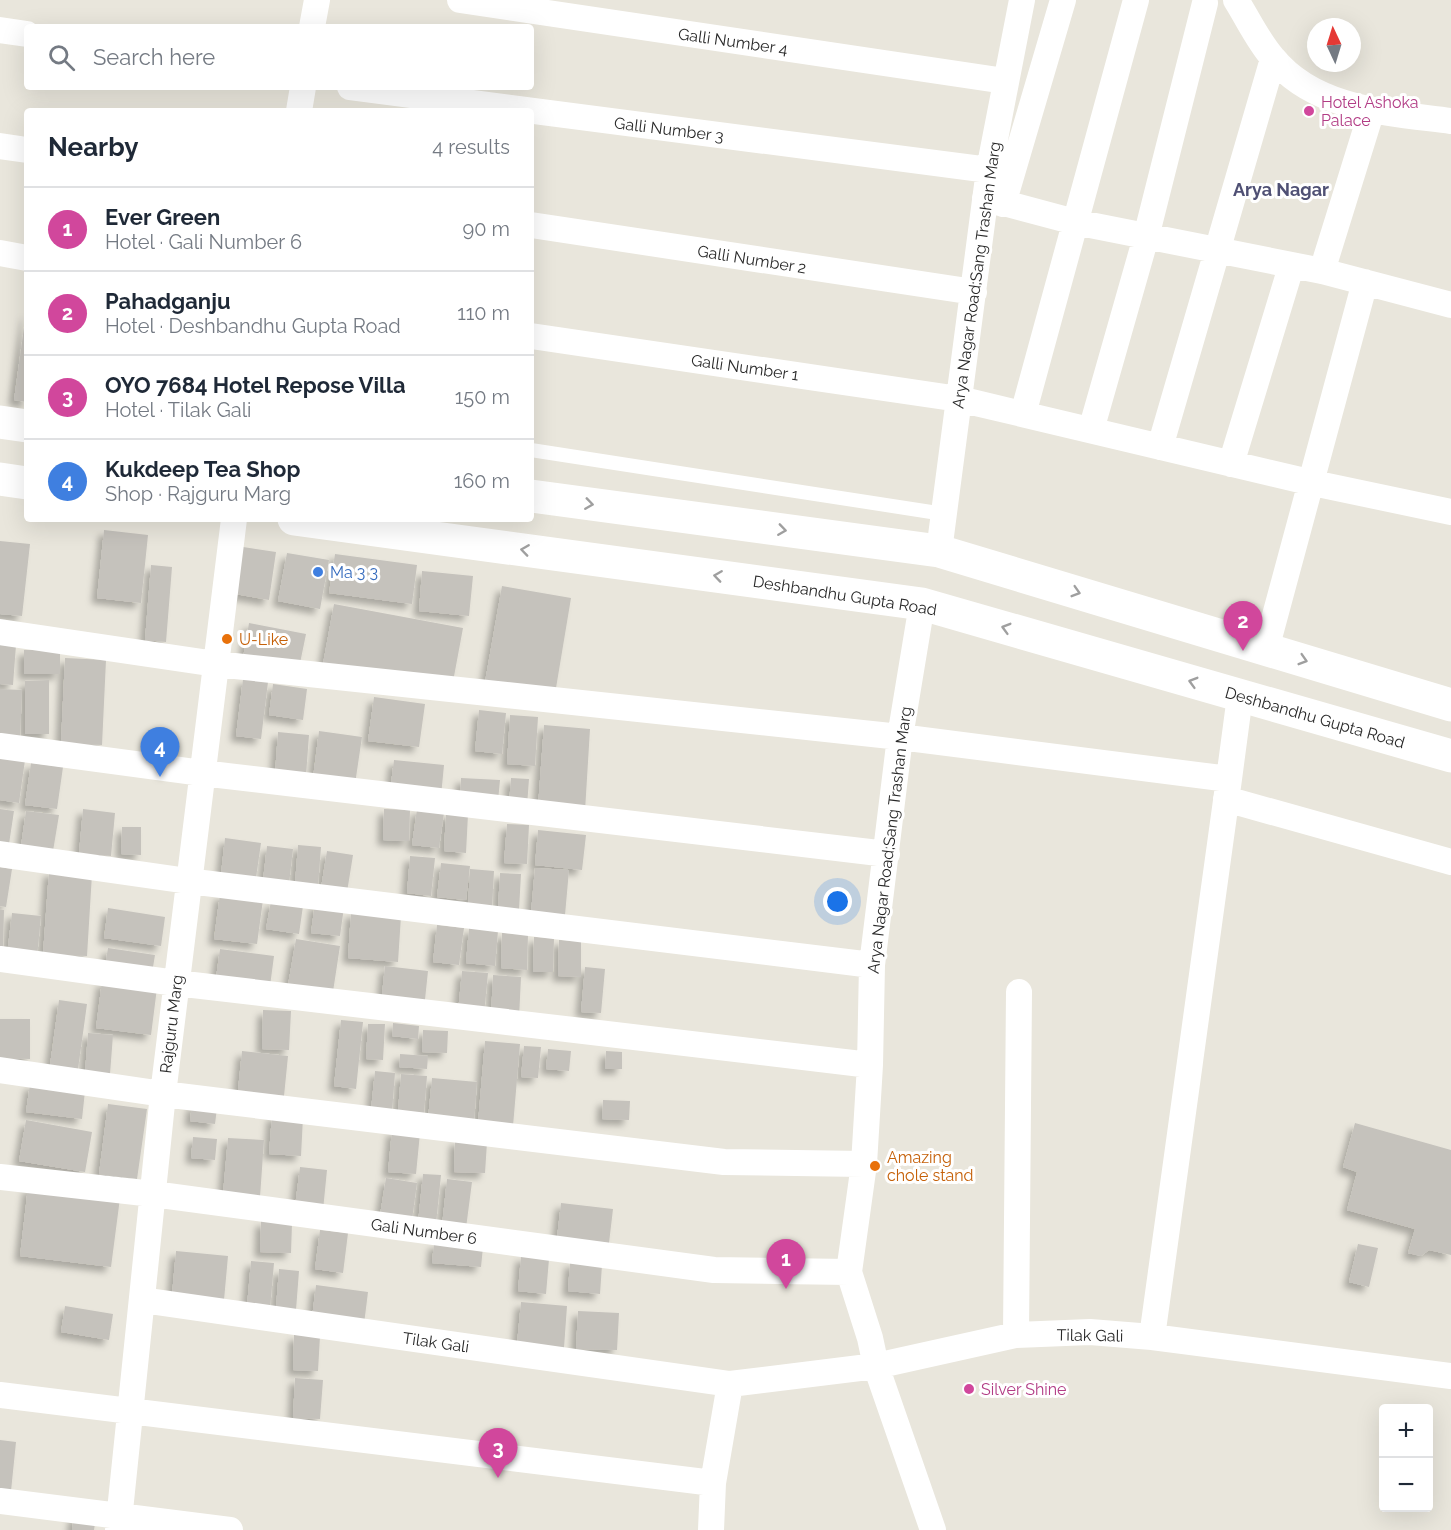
<!DOCTYPE html>
<meta charset="utf-8">
<style>
body{margin:0;font-family:Raleway,sans-serif;background:#f2f2f3;color:#1f2937}
.controls{position:absolute;right:18px;bottom:18px;display:grid;overflow:hidden;border-radius:6px;box-shadow:0 6px 24px #0002}
.controls button{width:54px;height:54px;display:grid;place-items:center;padding:0;border:0;border-bottom:2px solid #e0e1e3;background:#fff;color:#1f2937;font:30px sans-serif}
.compass{position:absolute;left:1307px;top:18px;width:54px;height:54px;border-radius:50%;background:#fff;box-shadow:0 6px 24px #0002;rotate:356deg}
.you{position:absolute;left:838px;top:902px;width:21px;height:21px;margin:-15px;border:4px solid #fff;border-radius:50%;background:#1a73e8;box-shadow:0 0 0 9px #1a73e833}
.badge{display:grid;place-items:center;width:39px;height:39px;border-radius:50%;background:#111827;color:#fff;font-size:20px;font-weight:700}
.pin{position:absolute;translate:-50% -50px;filter:drop-shadow(0 2px 3px #0008)}
.pin::after{content:'';position:absolute;top:32px;width:21px;height:18px;background:inherit;clip-path:polygon(0 0,100% 0,50% 100%)}
.list{margin:0;padding:0;list-style:none}
h2{display:flex;justify-content:space-between;align-items:center;height:78px;margin:0;padding:0 24px;font-size:26px}
h2 small{font-size:20px;font-weight:400;color:#747a83}
.list li{display:grid;grid-template-columns:39px 1fr auto;gap:18px;align-items:center;box-sizing:border-box;height:84px;padding:0 24px;border-top:2px solid #e0e1e3}
.list b{display:block;font-size:22px;white-space:nowrap}
.list p{margin:0;font-size:20px;white-space:nowrap;color:#747a83}
.list em{font-size:20px;font-style:normal;color:#747a83}
.icon{flex:none;width:33px;height:33px;fill:none;stroke:currentColor;stroke-width:2;stroke-linecap:round;stroke-linejoin:round}
.map{position:relative;flex:none;width:1451px;height:1530px;overflow:hidden}
.search{position:absolute;background:#fff;box-shadow:0 6px 24px #0002;left:24px;top:24px;width:510px;height:66px;display:flex;align-items:center;gap:15px;box-sizing:border-box;padding:0 21px;border-radius:6px;color:#747a83;font-size:22px}
.panel{position:absolute;background:#fff;box-shadow:0 6px 24px #0002;left:24px;top:108px;width:510px;height:414px;border-radius:6px}
.map>svg:first-child{display:block}
.building{fill:#c5c2bc;filter:url(#shadow)}
.lines{fill:none;stroke-linecap:round;stroke-linejoin:round}
.lane{stroke:#fff;stroke-width:14}
.street{stroke:#fff;stroke-width:26}
.secondary{stroke:#fff;stroke-width:33}
.oneway{stroke:#9f9f9f}
.hotel-dot{fill:#d1479c;stroke:#fff;stroke-width:2}
.shop-dot{fill:#3f7fe0;stroke:#fff;stroke-width:2}
.food-dot{fill:#e8710a;stroke:#fff;stroke-width:2}
.labels{text-anchor:middle;stroke-width:6;stroke-linejoin:round;paint-order:stroke}
.street-label{font-size:16px;fill:#292929;stroke:#fff}
.hotel-label{font-size:16px;fill:#b23c85;stroke:#fff;text-anchor:start}
.shop-label{font-size:16px;fill:#366cbe;stroke:#fff;text-anchor:start}
.food-label{font-size:16px;fill:#c56008;stroke:#fff;text-anchor:start}
.neighbourhood-label{font-size:18px;font-weight:bold;fill:#4f5074;stroke:#fff}
</style>
<div class="map">
<svg width="1451" height="1530" viewBox="0 0 1451 1530">
<defs>
<filter id="shadow"><feDropShadow dx="-5.5" dy="5.5" stdDeviation="3" flood-color="#0004"/></filter>
</defs>
<rect width="100%" height="100%" fill="#e9e6dc"/>
<!-- building -->
<path class="building" d="M26 313H27V402L14 400Z
M104 530 148 535 141 603 97 598Z
M0 541 30 544 22 616 0 614Z
M243 547 276 552 269 600 235 594Z
M287 553 329 560 320 609 278 601Z
M335 554 417 565 412 604 329 593Z
M151 565 172 567 166 642 145 640Z
M422 571 473 576 469 616 419 611Z
M502 586 571 598 555 694 485 682Z
M334 604 463 628 452 687 323 664Z
M249 623 306 634 299 668 243 658Z
M0 644 16 645 13 685 0 684Z
M24 650H60V674H24Z
M65 658 106 660 102 745 61 743Z
M243 679 268 682 261 739 236 736Z
M49 680V734H25V681Z
M273 684 307 689 303 720 269 715Z
M0 689 22 690 20 738 0 737Z
M374 697 425 704 419 747 368 741Z
M479 710 506 713 502 754 475 751Z
M510 715 538 717 535 766 507 764Z
M544 725 590 729 585 811 538 807Z
M319 731 362 737 355 784 313 778Z
M278 732 309 735 306 776 275 774Z
M0 757 25 760 19 803 0 800Z
M394 760 444 765 441 796 390 791Z
M31 763 63 767 57 809 25 805Z
M461 778 500 780 498 801 460 799Z
M511 778 529 779 527 806 509 805Z
M0 809 14 811 9 844 0 843Z
M83 809 115 813 111 856 79 853Z
M384 809 410 810 409 841 383 840Z
M417 809 444 813 439 848 412 845Z
M26 811 59 815 53 851 21 846Z
M446 813 468 814 466 853 444 851Z
M507 824 529 825 527 864 504 863Z
M122 827H141V855L121 854Z
M538 830 586 835 582 870 535 865Z
M225 838 261 843 256 878 221 874Z
M298 845 321 847 318 886 295 884Z
M267 846 293 849 289 884 263 880Z
M327 851 353 855 347 892 321 888Z
M410 856 435 858 431 896 407 893Z
M441 863 470 866 466 900 437 897Z
M0 867 12 869 6 907 0 906Z
M535 868 569 870 565 915 531 913Z
M470 869 494 871 492 908 468 906Z
M49 871 92 874 87 956 43 954Z
M500 873 521 874 519 910 498 909Z
M220 894 263 900 257 944 214 939Z
M271 901 303 906 299 934 266 929Z
M315 903 344 907 340 936 311 933Z
M108 908 165 917 161 946 104 938Z
M0 910H4L3 949H0Z
M351 912 401 916 398 962 348 958Z
M12 913 41 916 37 957 7 955Z
M437 925 464 928 459 965 433 962Z
M469 928 498 931 495 966 466 963Z
M502 933 528 934 527 970 501 968Z
M534 937 554 938 553 972H533Z
M296 939 340 946 332 998 287 991Z
M559 940 581 941V977L558 976Z
M108 948 155 955 152 973 105 966Z
M220 949 274 956 270 986 216 978Z
M385 966 428 971 424 1009 381 1004Z
M585 967 605 969 601 1013 581 1012Z
M462 971 488 973 484 1015 458 1012Z
M493 975 521 977 519 1018 491 1017Z
M102 981 157 988 151 1035 96 1028Z
M59 1000 87 1004 78 1069 50 1065Z
M263 1010 291 1011 289 1050 262 1049Z
M0 1019H30V1059L0 1058Z
M341 1020 363 1022 356 1089 334 1086Z
M393 1023 419 1026 418 1039 392 1036Z
M368 1024H385L383 1060 366 1059Z
M423 1030 448 1031 447 1053 422 1052Z
M88 1033 113 1035 110 1074 85 1073Z
M485 1041 520 1044 513 1126 478 1123Z
M524 1046 541 1047 538 1078 521 1077Z
M548 1049 571 1051 569 1071 546 1069Z
M242 1051 288 1056 284 1096 238 1090Z
M606 1051 622 1052V1069H605Z
M400 1054 428 1056 427 1069 399 1067Z
M375 1071 395 1073 392 1112 371 1110Z
M401 1074 427 1076 424 1113 398 1111Z
M432 1078 477 1082 474 1123 428 1119Z
M30 1084 85 1091 82 1119 26 1112Z
M603 1100 630 1101 629 1120 602 1119Z
M108 1104 147 1109 137 1179 99 1174Z
M192 1104 217 1108 215 1124 190 1121Z
M272 1115 303 1117 301 1156 269 1154Z
M26 1120 92 1132 85 1172 19 1161Z
M1355 1123 1451 1150V1255L1429 1250 1421 1256 1408 1253 1415 1229 1347 1210 1357 1172 1343 1167Z
M392 1130 420 1133 416 1174 388 1172Z
M193 1137 217 1139 215 1160 191 1158Z
M228 1138 264 1140 260 1197 223 1194Z
M455 1140 487 1142 485 1173 454 1172Z
M300 1167 327 1170 323 1210 295 1207Z
M423 1174 441 1175 436 1224 418 1223Z
M386 1178 417 1183 412 1220 380 1215Z
M447 1179 472 1182 466 1228 442 1226Z
M28 1187 120 1198 111 1267 20 1256Z
M561 1203 613 1209 609 1243 557 1238Z
M261 1221 292 1223 291 1253 260 1252Z
M320 1230 348 1233 343 1273 315 1269Z
M434 1243 483 1247 481 1267 432 1263Z
M1358 1244 1378 1248 1369 1287 1349 1282Z
M176 1251 228 1256 224 1300 172 1295Z
M521 1256 549 1259 546 1294 518 1291Z
M251 1261 274 1263 270 1309 247 1306Z
M570 1262 602 1265 600 1294 568 1291Z
M279 1269 299 1271 296 1310 276 1308Z
M316 1285 368 1292 364 1324 312 1318Z
M521 1302 567 1306 564 1348 517 1344Z
M65 1306 113 1314 109 1340 61 1332Z
M578 1311 619 1313 617 1350 576 1349Z
M294 1335 320 1336 318 1371 293 1370Z
M295 1378 323 1380 320 1419 293 1418Z
M0 1440 16 1442 11 1491 0 1490Z
M74 1515 96 1517 94 1530H72Z"/>
<g class="lines">
<!-- lane -->
<path class="lane" d="M531 450 944 514"/>
<!-- street -->
<path class="street" d="M460 0 1005 81
M1236 0C1248 19 1258 41 1273 58 1315 110 1390 113 1451 121
M312 27 317 0
M0 30 27 34
M350 87 989 170
M299 111 303 87
M0 146 27 150
M985 198 1075 222 1322 271 1451 305
M1003 204 1063 0
M531 225 974 292
M0 253 27 258
M1322 271 1372 110
M531 336 959 399 1313 483 1451 512
M1023 414 1136 0
M1091 430 1146 237 1205 3
M1160 447 1273 59
M1231 464 1291 267
M939 551 989 170 1022 0
M922 604 900 737 872 965 870 1065 864 1164 849 1272 870 1338 876 1366 933 1530
M0 632 216 664 900 737 1229 779 1240 696
M1266 649 1365 282
M0 746 202 773 887 854
M1226 799 1451 862
M0 854 188 881 872 965
M0 959 176 983 870 1065
M0 1070 163 1094 724 1162 864 1164
M0 1177 153 1194 714 1270 849 1272
M142 1300 730 1384 876 1366 1016 1335 1090 1332 1152 1337 1451 1376
M1016 1335 1019 992
M1152 1337 1229 779
M0 1395 713 1483
M0 1501 230 1530
M118 1530 163 1094 234 519
M711 1530 713 1483 730 1384"/>
<!-- secondary -->
<path class="secondary" d="M0 422 27 426
M0 479 27 483
M531 496 939 551 1451 705
M294 519 922 604 1451 756"/>
</g>
<!-- one-way arrows -->
<defs><path id="oneway-chevron" d="M-2-3.5L2.5 0L-2 3.5" fill="none" stroke-width="1.6" stroke-linecap="round" stroke-linejoin="round" transform="scale(1.5)"/></defs>
<g class="oneway">
<use href="#oneway-chevron" transform="translate(589 504) rotate(8)"/>
<use href="#oneway-chevron" transform="translate(782 530) rotate(8)"/>
<use href="#oneway-chevron" transform="translate(525 550) rotate(-172)"/>
<use href="#oneway-chevron" transform="translate(718 576) rotate(-172)"/>
<use href="#oneway-chevron" transform="translate(1076 592) rotate(17)"/>
<use href="#oneway-chevron" transform="translate(1006 628) rotate(-164)"/>
<use href="#oneway-chevron" transform="translate(1303 660) rotate(17)"/>
<use href="#oneway-chevron" transform="translate(1193 682) rotate(-164)"/>
</g>
<!-- markers -->
<g class="hotel-dot">
<circle cx="1309" cy="111" r="6"/>
<circle cx="969" cy="1389" r="6"/>
</g>
<circle class="shop-dot" cx="318" cy="572" r="6"/>
<g class="food-dot">
<circle cx="227" cy="639" r="6"/>
<circle cx="875" cy="1166" r="6"/>
</g>
<g class="labels">
<!-- street labels -->
<g class="street-label">
<text transform="translate(733 41) rotate(8)" y="6">Galli Number 4</text>
<text transform="translate(669 129) rotate(7)" y="6">Galli Number 3</text>
<text transform="translate(752 259) rotate(9)" y="6">Galli Number 2</text>
<text transform="translate(976 275) rotate(-82)" y="6">Arya Nagar Road;Sang Trashan Marg</text>
<text transform="translate(745 367) rotate(8)" y="6">Galli Number 1</text>
<text transform="translate(845 595) rotate(9)" y="6">Deshbandhu Gupta Road</text>
<text transform="translate(1315 717) rotate(16)" y="6">Deshbandhu Gupta Road</text>
<text transform="translate(889 840) rotate(-83)" y="6">Arya Nagar Road;Sang Trashan Marg</text>
<text transform="translate(171 1024) rotate(-83)" y="6">Rajguru Marg</text>
<text transform="translate(424 1231) rotate(8)" y="6">Gali Number 6</text>
<text transform="translate(1090 1335) rotate(1)" y="6">Tilak Gali</text>
<text transform="translate(436 1342) rotate(8)" y="6">Tilak Gali</text>
</g>
<!-- hotel labels -->
<g class="hotel-label">
<text x="1321" y="108">Hotel Ashoka<tspan x="1321" dy="18">Palace</tspan></text>
<text x="981" y="1395">Silver Shine</text>
</g>
<!-- shop labels -->
<g class="shop-label">
<text x="330" y="578">Ma 3 3</text>
</g>
<!-- food labels -->
<g class="food-label">
<text x="239" y="645">U-Like</text>
<text x="887" y="1163">Amazing<tspan x="887" dy="18">chole stand</tspan></text>
</g>
<!-- neighbourhood labels -->
<g class="neighbourhood-label">
<text x="1281" y="196">Arya Nagar</text>
</g>
</g>
</svg>
<div class="controls">
<button>+</button>
<button>−</button>
</div>
<svg class="compass" viewBox="-18 -18 36 36"><path d="M0-13l5 13h-10z" fill="#e53935"/><path d="M0 13l5-13h-10z" fill="#747a83"/></svg>
<div class="you"></div>
<div class="pin badge" style="left:786px;top:1289px;background:#d1479c">1</div>
<div class="pin badge" style="left:1243px;top:651px;background:#d1479c">2</div>
<div class="pin badge" style="left:498px;top:1478px;background:#d1479c">3</div>
<div class="pin badge" style="left:160px;top:777px;background:#3f7fe0">4</div>
<div class="search"><svg class="icon" aria-label="search" viewBox="0 0 24 24"><circle cx="10" cy="10" r="6"/><path d="M15 15l6 6"/></svg>Search here</div>
<section class="panel">
<h2>Nearby<small>4 results</small></h2>
<ul class="list">
<li><span class="badge" style="background:#d1479c">1</span><div><b>Ever Green</b><p>Hotel · Gali Number 6</p></div><em>90 m</em></li>
<li><span class="badge" style="background:#d1479c">2</span><div><b>Pahadganju</b><p>Hotel · Deshbandhu Gupta Road</p></div><em>110 m</em></li>
<li><span class="badge" style="background:#d1479c">3</span><div><b>OYO 7684 Hotel Repose Villa</b><p>Hotel · Tilak Gali</p></div><em>150 m</em></li>
<li><span class="badge" style="background:#3f7fe0">4</span><div><b>Kukdeep Tea Shop</b><p>Shop · Rajguru Marg</p></div><em>160 m</em></li>
</ul>
</section>
</div>
